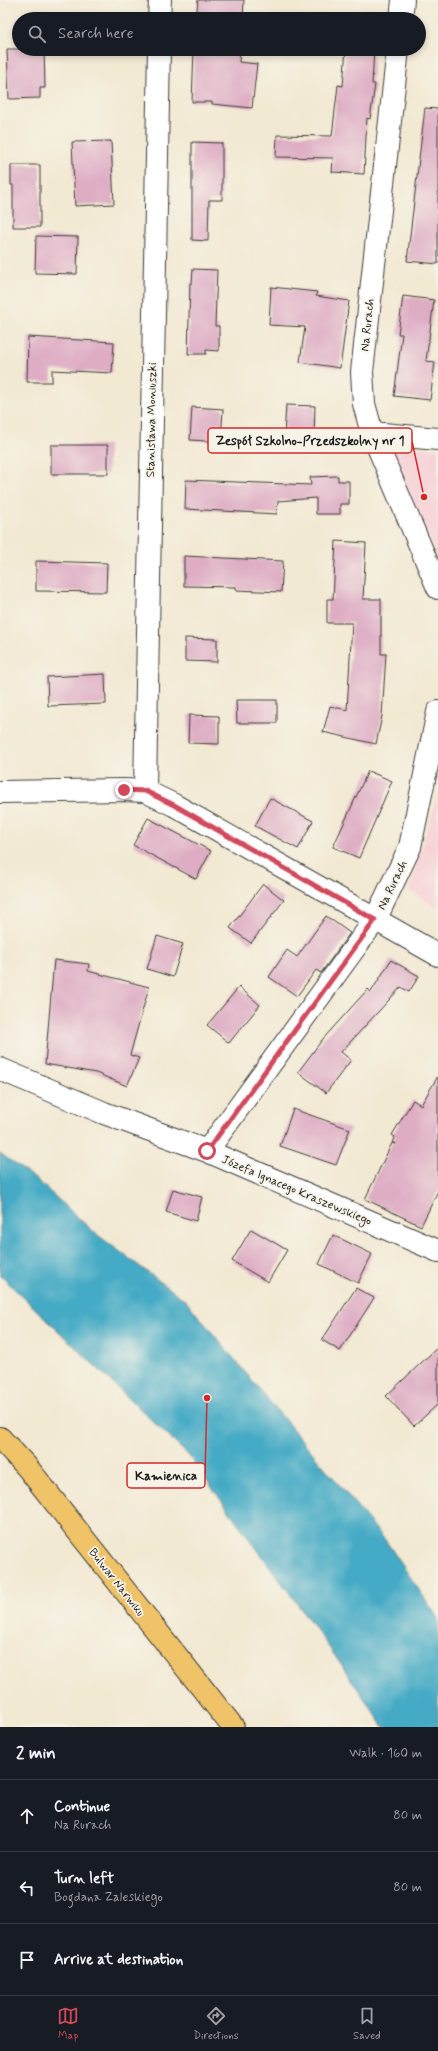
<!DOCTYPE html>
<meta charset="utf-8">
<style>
body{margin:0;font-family:Mynerve,sans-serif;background:#20242c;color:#f1f3f6}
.stop{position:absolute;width:12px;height:12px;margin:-9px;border:3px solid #d1495b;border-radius:50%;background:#fff}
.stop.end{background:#d1495b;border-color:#fff;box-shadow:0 1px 4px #0008}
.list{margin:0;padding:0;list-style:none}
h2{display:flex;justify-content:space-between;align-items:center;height:52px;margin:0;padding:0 16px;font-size:17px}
h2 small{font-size:13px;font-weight:400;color:#9ea1a6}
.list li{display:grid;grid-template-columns:26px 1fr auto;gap:12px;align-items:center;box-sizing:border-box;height:72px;padding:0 16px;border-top:1px solid #363941}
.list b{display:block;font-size:15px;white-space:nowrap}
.list p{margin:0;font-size:13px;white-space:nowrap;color:#9ea1a6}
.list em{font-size:13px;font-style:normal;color:#9ea1a6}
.icon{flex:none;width:22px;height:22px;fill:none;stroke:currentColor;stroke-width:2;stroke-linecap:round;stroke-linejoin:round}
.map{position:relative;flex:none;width:438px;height:1727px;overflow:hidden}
.search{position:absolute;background:#171b24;box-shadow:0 2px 6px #0003;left:12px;right:12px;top:12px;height:44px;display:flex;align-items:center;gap:10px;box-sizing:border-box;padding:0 14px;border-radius:22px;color:#9ea1a6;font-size:15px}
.sheet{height:268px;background:#171b24}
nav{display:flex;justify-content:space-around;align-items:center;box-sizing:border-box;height:56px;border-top:1px solid #363941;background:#171b24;font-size:11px;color:#9ea1a6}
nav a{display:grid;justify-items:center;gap:2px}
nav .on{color:#d1495b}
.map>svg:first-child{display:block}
.built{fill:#f7cfd5}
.water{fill:#45aac5;stroke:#306370}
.building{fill:#deadc4}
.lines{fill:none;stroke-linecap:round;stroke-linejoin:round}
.minor-casing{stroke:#3c3b37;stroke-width:24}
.major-casing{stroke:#3c3b37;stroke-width:24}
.minor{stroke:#fff;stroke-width:22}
.major{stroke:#f0c369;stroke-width:22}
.route{stroke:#d1495b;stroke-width:5}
.labels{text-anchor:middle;stroke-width:3.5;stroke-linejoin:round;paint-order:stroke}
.street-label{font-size:12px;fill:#1c1c1c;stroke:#f7f3e8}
.leader{fill:none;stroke:#d62828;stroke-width:1.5}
.callout-dot{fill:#d62828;stroke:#f7f3e8;stroke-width:1.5}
.callout{fill:#f7f3e8;stroke:#d62828;stroke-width:1.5}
.callout-label{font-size:13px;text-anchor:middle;font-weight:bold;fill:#1c1c1c}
</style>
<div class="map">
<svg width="438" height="1727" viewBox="0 0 438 1727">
<rect width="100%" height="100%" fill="#f7f3e8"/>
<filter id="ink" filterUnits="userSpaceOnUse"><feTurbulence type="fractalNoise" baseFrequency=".025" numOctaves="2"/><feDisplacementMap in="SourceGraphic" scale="8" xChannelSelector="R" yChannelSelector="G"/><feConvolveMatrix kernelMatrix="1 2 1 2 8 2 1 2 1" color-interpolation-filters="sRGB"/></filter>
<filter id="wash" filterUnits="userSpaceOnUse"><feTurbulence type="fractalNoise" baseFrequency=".012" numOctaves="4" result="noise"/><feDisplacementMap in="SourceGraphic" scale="16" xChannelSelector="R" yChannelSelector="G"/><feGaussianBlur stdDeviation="0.9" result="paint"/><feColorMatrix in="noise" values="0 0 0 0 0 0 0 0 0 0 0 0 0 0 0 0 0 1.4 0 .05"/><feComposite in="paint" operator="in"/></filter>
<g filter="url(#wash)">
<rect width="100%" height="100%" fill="#f2e9d3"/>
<!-- built -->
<path class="built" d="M392 445 438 449V559L391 453Z
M438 792V909L409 890Z"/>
<!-- water -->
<path class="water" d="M0 1153 38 1181 95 1233 185 1300 386 1541 438 1618V1727H384L326 1643 188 1455 0 1275Z"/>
<g id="blocks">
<!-- building -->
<path class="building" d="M198 0H244L243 19H196Z
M7 49H44L45 88H40V98L9 99Z
M194 49H240L239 62 257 64 252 108 212 104V102H192Z
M346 49H374L372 84H375L370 119 367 118 364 174 332 172 333 158 276 157 277 135 332 136 338 85 343 86Z
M425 108 438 109V264L407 261Z
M111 141 114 204 75 206 72 142Z
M192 142 222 143V200H209L208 241 192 240Z
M11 165H40V227H13V185H11Z
M36 236 78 237 77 274 35 273Z
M193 269 217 270 215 326H219V351L206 350V354H188L190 283H192Z
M271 287 317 292 316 296 349 301 340 368 300 362 305 327 269 325Z
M403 296 434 300 426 361 435 362 430 400 394 396 402 334H398Z
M28 337 114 342 112 373 52 370V382H27Z
M286 405 315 406 314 437 284 436Z
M192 407 223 409 221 442 190 440Z
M51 445H108V474H51Z
M338 476V481H349V504H340V514H316V498L278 501 277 514 185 509 186 480 311 485 310 477Z
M336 541 366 543 363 599H381V654H386L382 716 376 744 323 732 330 706 347 710 352 623H327V599H333Z
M184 556 283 561 281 592 236 590V587L184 586Z
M36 561 107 563 106 592 36 591Z
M185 638 217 639V662L185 661Z
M105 674 106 704 48 706 47 677Z
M236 700H277V723H237Z
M189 715 219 716V744L188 743Z
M368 771 392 781 359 858 333 847Z
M270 798 313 821 298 849 255 826Z
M148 818 211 851 196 879 133 845Z
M263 884 284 900 251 943 230 928Z
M326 916 350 933 321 973 316 970 297 996 269 977 287 950 297 957Z
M157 936 183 944 173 977 147 969Z
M54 960 89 964 88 971 149 987 130 1055 139 1058 127 1086 96 1073 45 1064Z
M391 960 419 976 409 992 401 987 341 1052 351 1060 326 1093 298 1072 322 1040 368 989 371 992Z
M239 987 260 1005 229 1043 207 1025Z
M438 1076V1191L421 1226 365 1199 392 1143 396 1144 392 1142 395 1137 392 1135 413 1100 421 1105Z
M293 1109 350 1129 336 1165 280 1146Z
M173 1189 202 1197 196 1221 166 1212Z
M251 1229 287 1250 268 1282 232 1261Z
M333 1235 372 1254 358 1283 319 1264Z
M356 1288 374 1298 340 1351 322 1340Z
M438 1347V1404L414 1426 386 1396Z"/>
</g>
</g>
<g filter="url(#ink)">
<use href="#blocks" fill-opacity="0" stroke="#3c3b37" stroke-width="1"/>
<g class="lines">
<defs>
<path id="minor" d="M159 19 160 0
M401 19 403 0
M398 49 362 372 364 404 372 433 438 588
M372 433 438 439
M145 791 159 49
M0 792 124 790 145 791 174 805 438 955
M0 1069 104 1113 207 1151 438 1251
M207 1151 375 920 410 847 438 712"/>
<path id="major" d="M0 1438 27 1467 233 1727"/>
</defs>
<!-- minor casing -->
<use href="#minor" class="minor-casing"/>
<!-- major casing -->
<use href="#major" class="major-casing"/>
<!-- minor -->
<use href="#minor" class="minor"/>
<!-- major -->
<use href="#major" class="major"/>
</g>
</g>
<g class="lines" filter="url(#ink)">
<!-- route -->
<path class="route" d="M124 790 145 791 174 805 375 920 207 1151"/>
</g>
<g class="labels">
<!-- street labels -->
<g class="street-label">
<text transform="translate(367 325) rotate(-84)" y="4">Na Rurach</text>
<text transform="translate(151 420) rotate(-89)" y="4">Stanisława Moniuszki</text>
<text transform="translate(392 885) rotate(-64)" y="4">Na Rurach</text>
<text transform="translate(297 1190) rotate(23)" y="4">Józefa Ignacego Kraszewskiego</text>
<text transform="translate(117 1582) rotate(52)" y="4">Bulwar Narwiku</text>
</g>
</g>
<!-- callouts -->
<path class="leader" d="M424 497L412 441M207 1398L205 1475"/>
<g class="callout-dot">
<circle cx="424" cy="497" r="4"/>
<circle cx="207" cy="1398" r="4"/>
</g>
<g class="callout">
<rect x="208" y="428" width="204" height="25" rx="4"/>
<rect x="127" y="1463" width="78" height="25" rx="4"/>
</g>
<g class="callout-label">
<text x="310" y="445">Zespół Szkolno-Przedszkolny nr 1</text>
<text x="166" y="1480">Kamienica</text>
</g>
</svg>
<div class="stop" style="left:207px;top:1151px"></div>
<div class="stop end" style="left:124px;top:790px"></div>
<div class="search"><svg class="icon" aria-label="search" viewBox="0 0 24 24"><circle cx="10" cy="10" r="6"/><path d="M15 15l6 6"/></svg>Search here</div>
</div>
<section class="sheet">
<h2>2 min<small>Walk · 160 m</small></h2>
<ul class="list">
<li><svg class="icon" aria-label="ahead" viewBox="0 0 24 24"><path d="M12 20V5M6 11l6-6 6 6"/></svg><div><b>Continue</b><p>Na Rurach</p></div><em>80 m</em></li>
<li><svg class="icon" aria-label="left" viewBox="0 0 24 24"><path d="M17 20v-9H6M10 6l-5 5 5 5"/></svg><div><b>Turn left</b><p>Bogdana Zaleskiego</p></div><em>80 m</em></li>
<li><svg class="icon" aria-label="arrive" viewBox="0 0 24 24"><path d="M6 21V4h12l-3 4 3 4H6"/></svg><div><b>Arrive at destination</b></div></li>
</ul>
</section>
<nav>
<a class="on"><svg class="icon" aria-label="map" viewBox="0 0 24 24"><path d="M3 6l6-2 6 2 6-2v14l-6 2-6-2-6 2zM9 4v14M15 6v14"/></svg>Map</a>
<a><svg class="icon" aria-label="directions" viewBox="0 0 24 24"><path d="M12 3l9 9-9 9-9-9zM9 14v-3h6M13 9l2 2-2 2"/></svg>Directions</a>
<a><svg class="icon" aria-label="saved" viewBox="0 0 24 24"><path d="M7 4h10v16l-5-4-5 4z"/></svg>Saved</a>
</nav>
